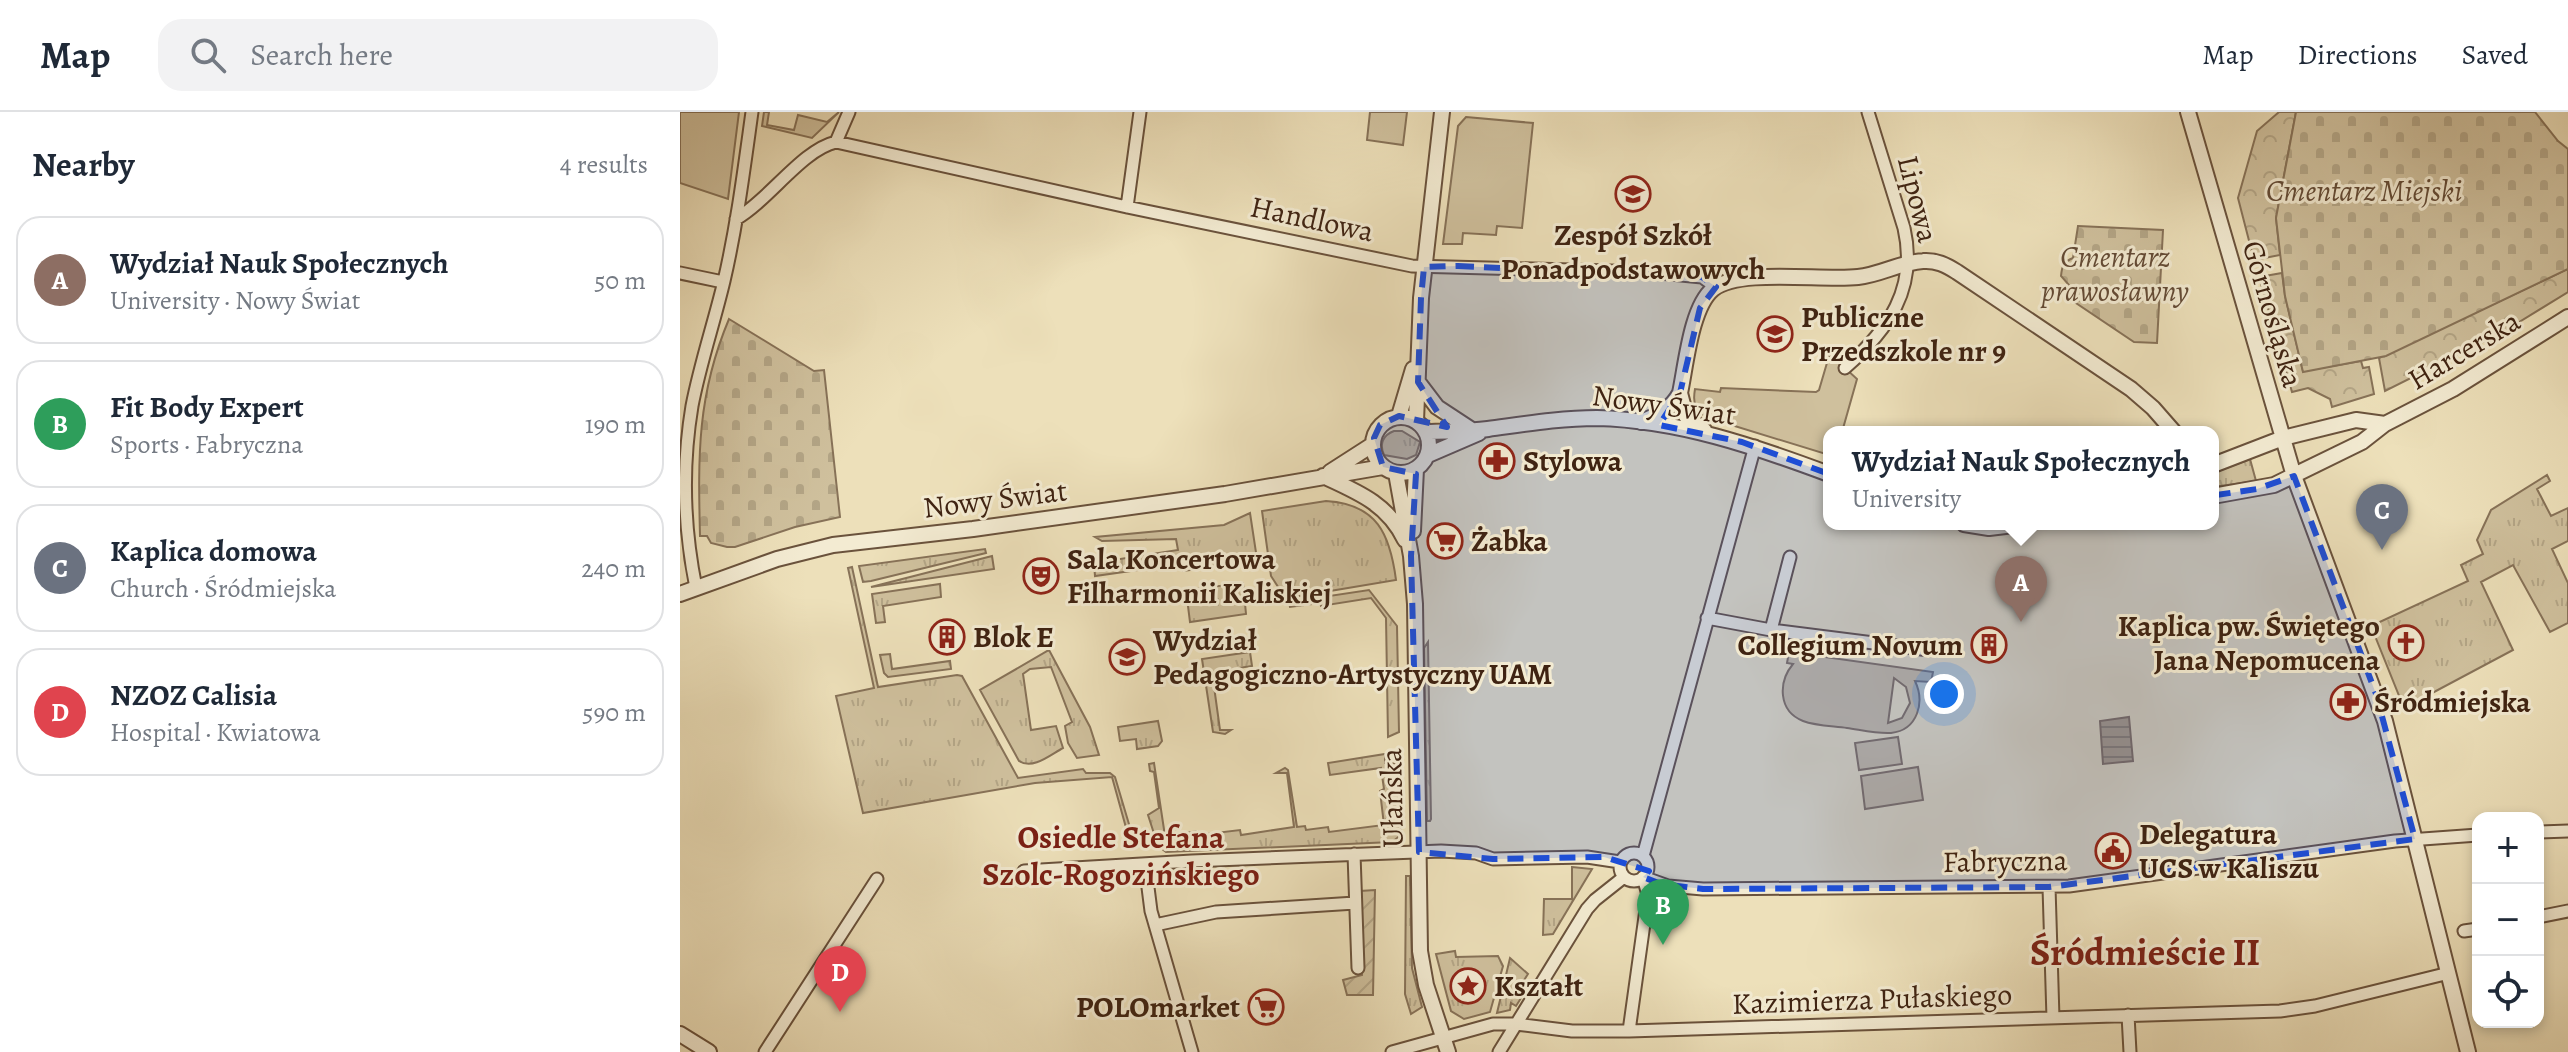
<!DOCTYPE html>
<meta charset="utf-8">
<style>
body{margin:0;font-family:Alegreya,serif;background:#f2f2f3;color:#1f2937}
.controls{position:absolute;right:24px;bottom:24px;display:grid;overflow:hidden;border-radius:16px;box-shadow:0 4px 12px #0003}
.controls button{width:72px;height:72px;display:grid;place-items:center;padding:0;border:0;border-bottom:2px solid #e0e1e3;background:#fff;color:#1f2937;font:40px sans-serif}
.you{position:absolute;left:1264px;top:582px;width:28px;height:28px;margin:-20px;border:6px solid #fff;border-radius:50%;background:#1a73e8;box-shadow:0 0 0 12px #1a73e833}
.badge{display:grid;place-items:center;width:52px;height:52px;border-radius:50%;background:#8f2418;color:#fff;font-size:26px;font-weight:700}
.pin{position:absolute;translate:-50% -66px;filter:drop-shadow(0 2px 4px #0008)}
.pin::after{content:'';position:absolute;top:42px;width:28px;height:24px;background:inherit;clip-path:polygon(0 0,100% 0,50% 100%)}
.popup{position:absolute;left:1143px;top:314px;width:396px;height:104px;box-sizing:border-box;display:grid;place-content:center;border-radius:16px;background:#fff;filter:drop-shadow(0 2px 6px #0005);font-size:26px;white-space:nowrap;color:#747a83}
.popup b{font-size:30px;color:#1f2937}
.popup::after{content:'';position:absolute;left:50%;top:100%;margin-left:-16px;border:16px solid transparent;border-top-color:#fff}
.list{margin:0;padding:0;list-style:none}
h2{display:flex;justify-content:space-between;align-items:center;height:104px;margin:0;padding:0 32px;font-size:34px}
h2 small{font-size:26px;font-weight:400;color:#747a83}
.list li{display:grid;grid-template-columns:52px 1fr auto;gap:24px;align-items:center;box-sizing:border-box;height:128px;margin:0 16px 16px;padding:0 16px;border:2px solid #e0e1e3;border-radius:24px}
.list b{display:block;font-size:30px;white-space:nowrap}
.list p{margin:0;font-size:26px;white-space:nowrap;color:#747a83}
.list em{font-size:26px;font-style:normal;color:#747a83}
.icon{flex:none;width:44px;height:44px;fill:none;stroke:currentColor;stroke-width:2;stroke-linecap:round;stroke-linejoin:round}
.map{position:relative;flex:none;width:1888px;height:940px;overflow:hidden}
header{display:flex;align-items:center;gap:48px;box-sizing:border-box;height:112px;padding:0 40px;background:#fff;border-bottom:2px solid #e0e1e3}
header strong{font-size:38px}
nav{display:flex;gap:44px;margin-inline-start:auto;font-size:28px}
.search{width:560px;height:72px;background:#f2f2f3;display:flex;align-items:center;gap:20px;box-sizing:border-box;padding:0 28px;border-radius:24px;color:#747a83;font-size:30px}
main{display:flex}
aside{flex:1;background:#fff}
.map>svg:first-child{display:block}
.grass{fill:url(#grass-tufts);stroke:#877258;stroke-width:2}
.forest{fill:url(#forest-crowns);stroke:#877258;stroke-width:2}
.cemetery{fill:url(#cemetery-stones);stroke:#877258;stroke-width:2}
.park{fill:#cfc09d;stroke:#877258;stroke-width:2;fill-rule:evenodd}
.garden{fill:url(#garden-furrows);stroke:#877258;stroke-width:2}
.water{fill:url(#water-rules);stroke:#846e55;stroke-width:2}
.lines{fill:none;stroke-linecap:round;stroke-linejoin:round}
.minor-casing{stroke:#6a523c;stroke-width:15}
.tertiary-casing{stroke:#6a523c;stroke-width:18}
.minor{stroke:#f3ebd2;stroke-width:11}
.tertiary{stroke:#f3ebd2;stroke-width:14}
.marked{fill:#1d4ed8;fill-opacity:0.2;stroke:#1d4ed8;stroke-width:6;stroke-dasharray:16 10;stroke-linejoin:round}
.labels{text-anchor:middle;stroke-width:6;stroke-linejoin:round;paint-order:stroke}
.park-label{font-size:30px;font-style:italic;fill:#634a35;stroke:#f3ebd2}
.street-label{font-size:30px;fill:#3f2312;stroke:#f3ebd2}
.poi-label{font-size:30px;font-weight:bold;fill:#3f2312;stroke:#f3ebd2;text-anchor:start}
.neighbourhood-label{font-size:32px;font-weight:bold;fill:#7a1f14;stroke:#f3ebd2}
.district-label{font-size:38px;font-weight:bold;fill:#7a1f14;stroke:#f3ebd2}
</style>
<header>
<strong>Map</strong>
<div class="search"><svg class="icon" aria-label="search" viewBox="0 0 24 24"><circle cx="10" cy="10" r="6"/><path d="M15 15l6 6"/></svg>Search here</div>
<nav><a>Map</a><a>Directions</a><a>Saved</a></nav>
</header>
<main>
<aside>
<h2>Nearby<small>4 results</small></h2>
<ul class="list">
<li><span class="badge" style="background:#8d6e63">A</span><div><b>Wydział Nauk Społecznych</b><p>University · Nowy Świat</p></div><em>50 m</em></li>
<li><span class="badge" style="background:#2e9e5b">B</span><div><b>Fit Body Expert</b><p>Sports · Fabryczna</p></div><em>190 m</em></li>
<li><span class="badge" style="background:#6b7280">C</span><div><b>Kaplica domowa</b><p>Church · Śródmiejska</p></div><em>240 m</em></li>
<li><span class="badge" style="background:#e0444e">D</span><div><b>NZOZ Calisia</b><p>Hospital · Kwiatowa</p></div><em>590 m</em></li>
</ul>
</aside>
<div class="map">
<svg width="1888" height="940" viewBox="0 0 1888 940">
<defs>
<pattern id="grass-tufts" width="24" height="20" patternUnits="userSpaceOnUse" patternTransform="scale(2)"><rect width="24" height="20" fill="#cfc09d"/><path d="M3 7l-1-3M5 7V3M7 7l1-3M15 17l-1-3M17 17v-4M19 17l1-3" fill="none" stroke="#b3a586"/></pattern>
<pattern id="forest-crowns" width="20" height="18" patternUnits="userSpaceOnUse" patternTransform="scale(2)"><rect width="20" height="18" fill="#cfc09d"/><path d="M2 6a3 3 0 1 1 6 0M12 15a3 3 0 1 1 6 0" fill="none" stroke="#b3a586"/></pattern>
<pattern id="cemetery-stones" width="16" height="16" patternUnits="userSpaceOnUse" patternTransform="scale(2)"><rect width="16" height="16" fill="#cfc09d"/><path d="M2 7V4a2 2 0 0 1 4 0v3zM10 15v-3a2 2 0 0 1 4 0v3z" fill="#b3a586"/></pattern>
<pattern id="garden-furrows" width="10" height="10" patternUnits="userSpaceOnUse" patternTransform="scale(2)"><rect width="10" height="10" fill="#cfc09d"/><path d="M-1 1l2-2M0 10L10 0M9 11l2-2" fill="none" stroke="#b3a586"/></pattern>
<pattern id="water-rules" width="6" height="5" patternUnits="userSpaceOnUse" patternTransform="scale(2)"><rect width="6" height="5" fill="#b2a081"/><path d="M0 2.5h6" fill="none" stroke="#928268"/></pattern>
</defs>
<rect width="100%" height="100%" fill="#ede0ba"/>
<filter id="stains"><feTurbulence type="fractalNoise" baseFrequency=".0025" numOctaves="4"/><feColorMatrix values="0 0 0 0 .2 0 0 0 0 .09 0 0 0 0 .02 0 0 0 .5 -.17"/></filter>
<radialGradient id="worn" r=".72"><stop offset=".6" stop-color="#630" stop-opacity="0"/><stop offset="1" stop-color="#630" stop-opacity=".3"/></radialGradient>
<!-- grass -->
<path class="grass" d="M84 0H89L87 13 114 18 118 3 147 10 159 0 132 26 82 14Z
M714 319H722L740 330 736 343 727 347 704 343C699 332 703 323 714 319Z
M1570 347 1576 369 1533 375V361Z
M1867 363 1870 369 1857 377 1871 404 1888 396V429L1872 437 1888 471V511L1870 520 1833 453 1801 470 1833 538 1724 596 1691 514 1788 469 1781 453 1803 442 1797 428 1811 398Z
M646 389C697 392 710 422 716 468L602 487 600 478 591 464 582 399Z
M570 401 577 447 573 450 503 459 500 452 415 464 414 451 498 438 496 427 422 429 415 425 544 413Z
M305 437 306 441 191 469 183 470 179 454Z
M312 444 314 457 191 475Z
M172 455 198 575 277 563 282 564 338 666 403 657 406 661H430L435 665 454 729 450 730 432 665 355 671 183 701 156 584 194 576 168 456Z
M563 471 566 502 510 510 506 478Z
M260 472 261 485 203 494 205 510 196 511 192 482Z
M689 478 717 514 719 620 708 625 706 506 691 486 641 494 640 491 610 495 609 490Z
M748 530 751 707 750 709H747L744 536Z
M369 538 410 615 419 643 397 646 388 631 385 614 392 610 371 555 350 557 343 562 351 618 376 614 383 636C370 643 353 658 339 649L300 578Z
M570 540 572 554 532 560 540 618H551L545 622 533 620 522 547Z
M210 542 212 557 270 549 271 557 208 565 204 561 200 543Z
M478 609 482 629 478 634 457 637 456 627 440 629 438 615Z
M705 642V651L719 652 720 666H710V675H720L721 723 712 730 486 740 478 734 468 703 479 696 474 660 470 659 469 652 474 651 485 724 518 719 519 723 560 718 561 723 614 715 607 661H596L605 656 608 658 617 715 625 714 626 718 648 715 649 720 704 713 700 679 704 677 701 656 650 663 648 651Z
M892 755 912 757 873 822 863 823 864 787H892Z
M726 764H730L732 856 742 895 731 902 725 882Z
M775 839 776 845 818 844 823 854 810 900 784 907 771 899 756 842Z
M830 846 848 862 839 876 843 883 836 894 831 891 830 898 817 901Z"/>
<!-- forest -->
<path class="forest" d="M1599 0H1616L1596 106 1600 143 1574 148 1558 86 1577 19Z
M1888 157V180L1823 220 1705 279 1699 246Z
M1602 161 1605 184 1623 259 1681 249 1683 256 1689 255 1694 282 1652 295 1650 287 1628 276 1612 280 1579 165Z"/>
<!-- cemetery -->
<path class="cemetery" d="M1616 0H1855L1878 29 1888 37V157L1706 244 1623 260 1605 184 1596 106Z
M1398 114 1483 118 1477 231 1454 230 1387 185 1389 173 1381 164C1382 154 1383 150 1393 146Z
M49 207 134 259 144 258 160 405 115 415 55 435H47L31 431 27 424H20C18 344 17 283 49 207Z"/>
<!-- park -->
<path class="park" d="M0 0H59L48 87 0 71Z
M690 0H727L723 33 687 28Z
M786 5 853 11 842 116 817 114 816 123 783 121 782 132H763L778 14Z
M1149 244 1164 246 1165 256 1177 267 1162 320H1149V343L1032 307C1016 301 1012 294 1015 277L1040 280 1041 276 1136 280 1139 278Z
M1109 540 1253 560 1251 570 1235 569C1245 590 1238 618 1211 621 1197 622 1181 618 1167 616 1153 614 1136 614 1123 609 1098 599 1098 570 1113 552L1107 551ZM1214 566 1226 575 1230 591 1222 606 1208 611Z
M1218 625 1222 652 1179 658 1175 631Z
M1238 655 1243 688 1185 697 1181 664Z"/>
<!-- garden -->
<path class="garden" d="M695 778 693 883H667L663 868 682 863 680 779Z"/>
<!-- water -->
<path class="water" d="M1449 605 1453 649 1423 652 1420 609Z"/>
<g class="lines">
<defs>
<path id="minor" d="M156 30 169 0
M447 95 460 0
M56 107C90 87 122 38 156 30L447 95 732 154 969 160 1022 165 1036 175
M0 161 43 170
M1165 256C1208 218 1238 177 1224 116L1188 0
M16 476C4 417 2 354 12 294 20 252 34 211 44 169 57 113 64 57 72 0
M1027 506 1091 518 1249 538
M1091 518 1110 445
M1858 720 1888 719
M940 755a14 14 0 1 1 28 0a14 14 0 1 1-28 0Z
M674 742 678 856
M963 744 1075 334
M465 752 471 799 512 940
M344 759 512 749 761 739 796 741 813 747 907 745 940 750
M963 765 988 774 1023 777 1389 774 1715 729 1798 723
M1369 775 1373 906
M1858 805 1888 799
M475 813 536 800 675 791
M1784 819 1798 817
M1448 903 1450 940
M949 919 968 783 963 765
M85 940 197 767
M712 940 813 912H836L892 919H949L1600 899 1635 894 1769 861
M819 940 907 797 915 788 944 765"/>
<path id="tertiary" d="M1508 0 1614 364 1705 609 1788 940
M738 270 757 295 792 318
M1000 281 1006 304 1024 318
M719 304 733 257
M693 333a28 28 0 1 1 56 0a28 28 0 1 1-56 0Z
M736 309 741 186 762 0
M961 310C978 303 991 298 1000 281 1006 253 1011 195 1033 177 1059 156 1142 169 1178 165 1200 163 1221 150 1243 149 1256 148 1266 153 1277 160L1451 277 1473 296 1494 320
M747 320C767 319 788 320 808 317 845 312 880 306 917 306 998 308 1074 334 1149 362
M748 343 799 321
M1533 353 1603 326 1676 308 1705 312
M650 360 692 333
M716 361 731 444 735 492 740 839 746 873 768 940
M643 364C678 380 708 392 725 428
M1533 384 1594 373 1682 330 1705 312 1773 277 1888 205
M1284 412 1309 416 1342 412
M733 419 736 357
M0 482 97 447 153 433 293 417 545 382 703 355
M0 922 29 940"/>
</defs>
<!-- minor casing -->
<use href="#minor" class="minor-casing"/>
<!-- tertiary casing -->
<use href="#tertiary" class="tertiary-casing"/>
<!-- minor -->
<use href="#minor" class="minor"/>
<!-- tertiary -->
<use href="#tertiary" class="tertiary"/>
</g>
<!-- marked area -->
<path class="marked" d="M778 154 1022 165 1036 175 1020 196 1000 281 979 313 1062 330 1288 413 1318 415 1577 377 1614 364 1696 582 1735 727 1369 775 1023 777 981 772 963 765 969 759 924 745 813 747 739 740 731 444 736 362 703 355 694 326 700 313 719 304 767 315 738 270 741 186 744 155Z"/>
<!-- icons -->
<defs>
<symbol id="school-ring" viewBox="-11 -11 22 22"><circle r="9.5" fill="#f3ebd2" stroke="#8f2418" stroke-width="1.5"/><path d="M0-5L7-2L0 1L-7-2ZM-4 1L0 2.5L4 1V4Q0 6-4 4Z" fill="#8f2418"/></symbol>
<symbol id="pharmacy-ring" viewBox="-11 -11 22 22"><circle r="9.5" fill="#f3ebd2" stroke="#8f2418" stroke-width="1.5"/><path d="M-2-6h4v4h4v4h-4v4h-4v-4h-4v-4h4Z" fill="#8f2418"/></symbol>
<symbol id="supermarket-ring" viewBox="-11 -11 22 22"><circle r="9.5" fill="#f3ebd2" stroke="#8f2418" stroke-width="1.5"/><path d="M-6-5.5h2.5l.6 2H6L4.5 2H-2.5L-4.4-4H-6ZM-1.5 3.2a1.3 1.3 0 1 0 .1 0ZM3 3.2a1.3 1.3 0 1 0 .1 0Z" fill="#8f2418"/></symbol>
<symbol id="theatre-ring" viewBox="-11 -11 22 22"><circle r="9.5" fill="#f3ebd2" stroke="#8f2418" stroke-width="1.5"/><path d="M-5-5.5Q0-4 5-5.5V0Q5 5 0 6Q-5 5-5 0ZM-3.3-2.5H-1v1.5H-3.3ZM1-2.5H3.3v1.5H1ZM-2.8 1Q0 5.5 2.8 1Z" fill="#8f2418"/></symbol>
<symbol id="building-ring" viewBox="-11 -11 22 22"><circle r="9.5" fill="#f3ebd2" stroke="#8f2418" stroke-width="1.5"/><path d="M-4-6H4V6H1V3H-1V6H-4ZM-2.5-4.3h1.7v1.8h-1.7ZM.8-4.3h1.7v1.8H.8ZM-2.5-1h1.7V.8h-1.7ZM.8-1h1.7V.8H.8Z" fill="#8f2418"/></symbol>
<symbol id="church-ring" viewBox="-11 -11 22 22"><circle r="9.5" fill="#f3ebd2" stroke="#8f2418" stroke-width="1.5"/><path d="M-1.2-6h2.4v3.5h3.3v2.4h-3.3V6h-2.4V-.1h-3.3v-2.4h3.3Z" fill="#8f2418"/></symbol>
<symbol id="university-ring" viewBox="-11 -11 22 22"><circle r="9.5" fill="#f3ebd2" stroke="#8f2418" stroke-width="1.5"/><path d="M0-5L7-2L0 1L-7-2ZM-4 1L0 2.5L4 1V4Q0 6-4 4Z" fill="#8f2418"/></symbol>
<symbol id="civic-ring" viewBox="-11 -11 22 22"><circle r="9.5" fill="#f3ebd2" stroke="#8f2418" stroke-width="1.5"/><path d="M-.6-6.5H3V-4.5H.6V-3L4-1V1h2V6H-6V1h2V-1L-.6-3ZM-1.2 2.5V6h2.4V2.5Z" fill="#8f2418"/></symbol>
<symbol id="sight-ring" viewBox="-11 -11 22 22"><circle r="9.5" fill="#f3ebd2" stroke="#8f2418" stroke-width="1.5"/><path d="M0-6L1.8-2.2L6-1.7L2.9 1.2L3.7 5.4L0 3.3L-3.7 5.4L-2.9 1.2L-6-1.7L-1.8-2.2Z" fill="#8f2418"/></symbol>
</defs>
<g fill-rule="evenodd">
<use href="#school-ring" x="933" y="62" width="40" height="40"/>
<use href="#school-ring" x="1075" y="202" width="40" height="40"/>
<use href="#pharmacy-ring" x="797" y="329" width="40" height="40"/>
<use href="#supermarket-ring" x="745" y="409" width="40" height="40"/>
<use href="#theatre-ring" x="341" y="444" width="40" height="40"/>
<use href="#building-ring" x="247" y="505" width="40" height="40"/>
<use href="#church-ring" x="1706" y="511" width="40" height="40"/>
<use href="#building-ring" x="1289" y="513" width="40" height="40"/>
<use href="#university-ring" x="427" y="525" width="40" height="40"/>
<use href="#pharmacy-ring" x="1648" y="570" width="40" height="40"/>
<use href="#civic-ring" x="1413" y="719" width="40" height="40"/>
<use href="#sight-ring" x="768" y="854" width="40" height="40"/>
<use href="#supermarket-ring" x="566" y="875" width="40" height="40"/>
</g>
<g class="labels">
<!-- park labels -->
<g class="park-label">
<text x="1684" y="89">Cmentarz Miejski</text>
<text x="1435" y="155">Cmentarz<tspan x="1435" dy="34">prawosławny</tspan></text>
</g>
<!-- street labels -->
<g class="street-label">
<text transform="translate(1238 87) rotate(76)" y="10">Lipowa</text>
<text transform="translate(632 107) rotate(12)" y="10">Handlowa</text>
<text transform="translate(1593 202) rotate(74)" y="10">Górnośląska</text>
<text transform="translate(1784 238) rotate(-31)" y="10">Harcerska</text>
<text transform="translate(984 293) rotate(8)" y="10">Nowy Świat</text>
<text transform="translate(315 387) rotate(-7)" y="10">Nowy Świat</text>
<text transform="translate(712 686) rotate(-91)" y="10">Ułańska</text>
<text transform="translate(1325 749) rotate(-1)" y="10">Fabryczna</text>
<text transform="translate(1192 887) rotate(-2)" y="10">Kazimierza Pułaskiego</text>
</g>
<!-- poi labels -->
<g class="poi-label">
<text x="953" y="133" text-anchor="middle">Zespół Szkół<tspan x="953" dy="34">Ponadpodstawowych</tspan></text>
<text x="1121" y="215">Publiczne<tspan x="1121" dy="34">Przedszkole nr 9</tspan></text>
<text x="843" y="359">Stylowa</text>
<text x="791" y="439">Żabka</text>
<text x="387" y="457">Sala Koncertowa<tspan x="387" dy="34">Filharmonii Kaliskiej</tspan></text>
<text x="1700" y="524" text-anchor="end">Kaplica pw. Świętego<tspan x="1700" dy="34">Jana Nepomucena</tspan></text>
<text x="293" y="535">Blok E</text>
<text x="473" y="538">Wydział<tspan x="473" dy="34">Pedagogiczno-Artystyczny UAM</tspan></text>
<text x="1283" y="543" text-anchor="end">Collegium Novum</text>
<text x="1694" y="600">Śródmiejska</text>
<text x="1459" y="732">Delegatura<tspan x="1459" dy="34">UCS w Kaliszu</tspan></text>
<text x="814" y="884">Kształt</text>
<text x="560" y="905" text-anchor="end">POLOmarket</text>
</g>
<!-- neighbourhood labels -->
<g class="neighbourhood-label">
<text x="441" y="736">Osiedle Stefana<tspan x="441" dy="37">Szolc-Rogozińskiego</tspan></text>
</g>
<!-- district labels -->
<g class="district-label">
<text x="1465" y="853">Śródmieście II</text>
</g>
</g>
<rect width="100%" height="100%" filter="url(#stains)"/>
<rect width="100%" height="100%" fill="url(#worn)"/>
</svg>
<div class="controls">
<button>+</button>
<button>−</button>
<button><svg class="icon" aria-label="locate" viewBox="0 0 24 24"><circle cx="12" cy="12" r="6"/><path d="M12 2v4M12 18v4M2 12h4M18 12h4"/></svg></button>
</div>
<div class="you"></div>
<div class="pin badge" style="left:1341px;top:510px;background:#8d6e63">A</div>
<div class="popup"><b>Wydział Nauk Społecznych</b>University</div>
<div class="pin badge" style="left:983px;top:833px;background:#2e9e5b">B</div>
<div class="pin badge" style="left:1702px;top:438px;background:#6b7280">C</div>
<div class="pin badge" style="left:160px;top:900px;background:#e0444e">D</div>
</div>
</main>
